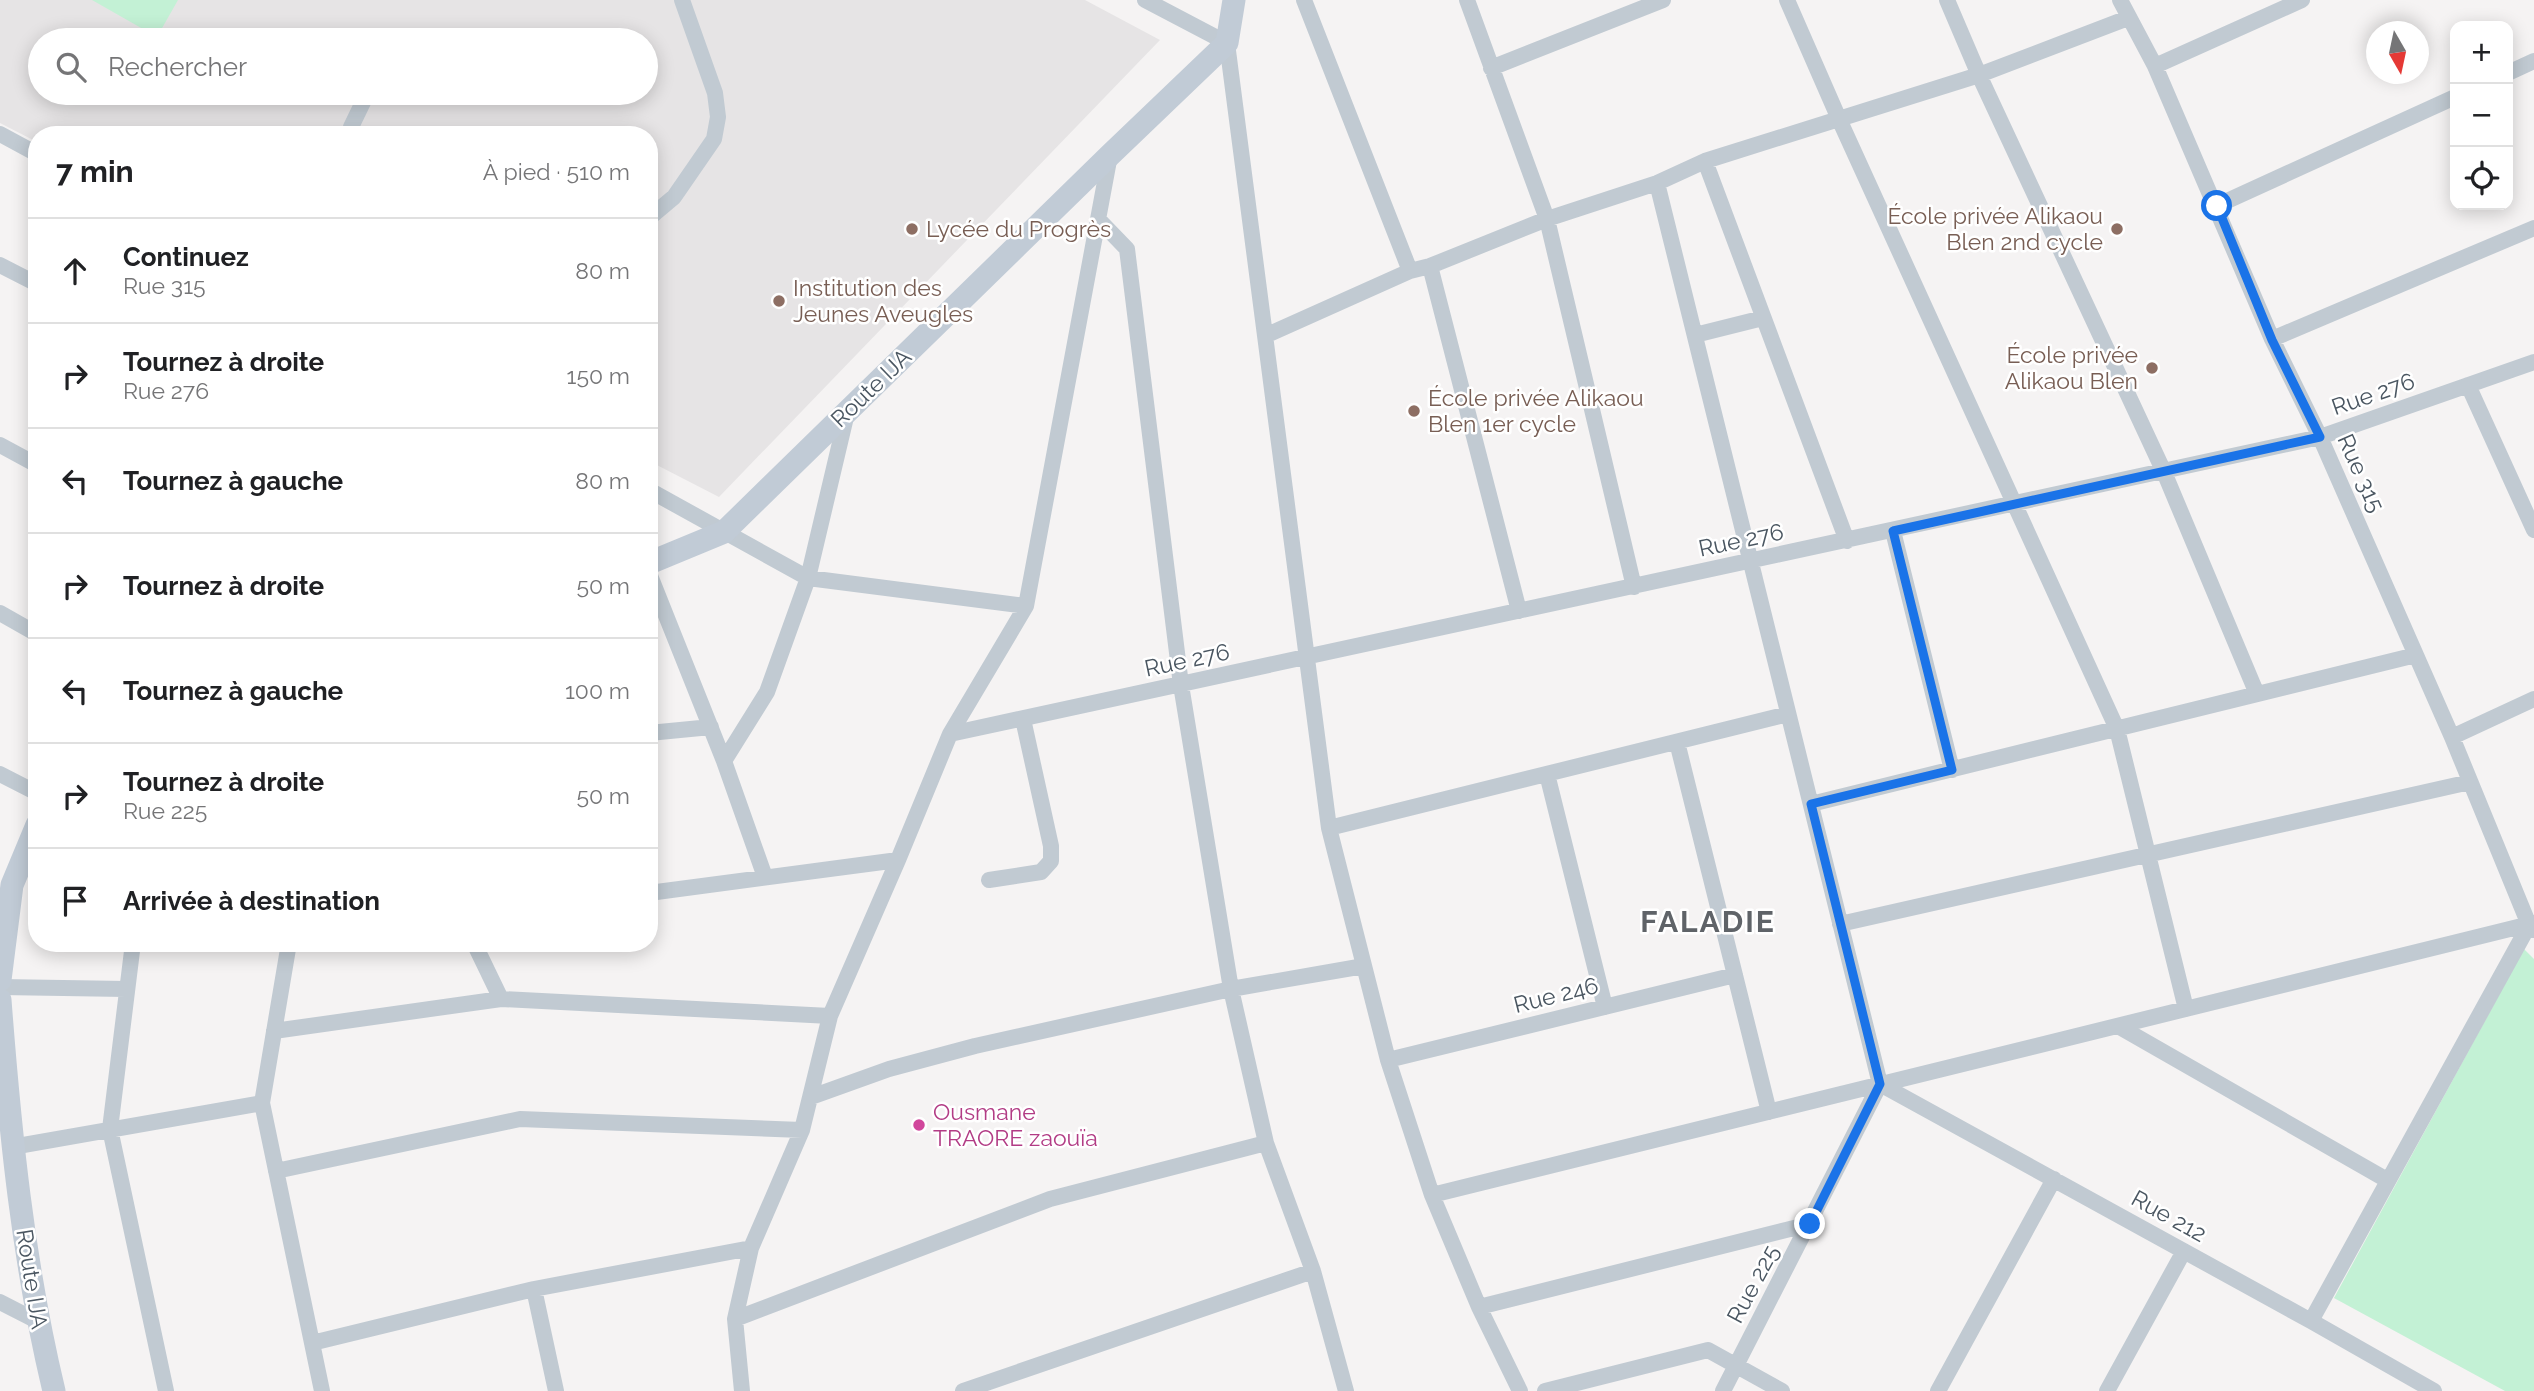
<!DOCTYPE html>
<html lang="fr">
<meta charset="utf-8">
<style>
body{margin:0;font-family:Raleway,sans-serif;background:#f2f2f2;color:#202124}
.controls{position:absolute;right:21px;top:21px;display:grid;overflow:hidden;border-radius:14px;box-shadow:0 4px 18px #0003}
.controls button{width:63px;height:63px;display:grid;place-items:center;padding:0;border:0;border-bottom:2px solid #e0e0e0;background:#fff;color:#202124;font:35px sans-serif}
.compass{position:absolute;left:2366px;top:21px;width:63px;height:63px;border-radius:50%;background:#fff;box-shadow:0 4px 18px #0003;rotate:171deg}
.stop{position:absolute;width:21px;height:21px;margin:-16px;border:5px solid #1a73e8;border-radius:50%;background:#fff}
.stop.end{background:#1a73e8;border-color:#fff;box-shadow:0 2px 7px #0008}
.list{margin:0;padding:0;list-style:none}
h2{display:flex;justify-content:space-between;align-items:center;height:91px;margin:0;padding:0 28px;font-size:30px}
h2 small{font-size:23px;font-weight:400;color:#757577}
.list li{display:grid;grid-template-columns:46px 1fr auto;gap:21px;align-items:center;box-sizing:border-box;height:105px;padding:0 28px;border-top:2px solid #e0e0e0}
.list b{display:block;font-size:26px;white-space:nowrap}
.list p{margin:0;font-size:23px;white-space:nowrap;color:#757577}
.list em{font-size:23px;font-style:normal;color:#757577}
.icon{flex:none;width:38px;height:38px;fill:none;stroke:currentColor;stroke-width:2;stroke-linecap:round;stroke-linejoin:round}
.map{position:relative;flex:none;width:2534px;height:1391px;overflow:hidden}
.search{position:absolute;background:#fff;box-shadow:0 4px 18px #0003;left:28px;top:28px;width:630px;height:77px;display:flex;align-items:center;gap:18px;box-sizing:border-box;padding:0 24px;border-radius:38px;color:#757577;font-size:26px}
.panel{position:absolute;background:#fff;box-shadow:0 4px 18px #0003;left:28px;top:126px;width:630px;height:826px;border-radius:28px}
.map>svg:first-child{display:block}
.education{fill:#e6e4e5;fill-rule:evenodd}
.green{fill:#c3f1d5}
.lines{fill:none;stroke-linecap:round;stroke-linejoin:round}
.street{stroke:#c1cad2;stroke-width:16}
.secondary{stroke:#c1cbd6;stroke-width:23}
.route{stroke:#1a73e8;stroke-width:9}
.education-dot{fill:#8d6e63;stroke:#fff;stroke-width:2.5}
.hotel-dot{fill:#d1479c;stroke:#fff;stroke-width:2.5}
.labels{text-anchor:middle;stroke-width:5;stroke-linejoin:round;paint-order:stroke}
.education-label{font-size:23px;fill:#785e54;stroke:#fff;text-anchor:start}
.street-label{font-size:23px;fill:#4a5661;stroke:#fff}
.hotel-label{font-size:23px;fill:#b23c85;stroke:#fff;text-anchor:start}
.district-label{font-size:30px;font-weight:bold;letter-spacing:2px;fill:#5f6368;stroke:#fff}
</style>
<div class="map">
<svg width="2534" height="1391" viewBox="0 0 2534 1391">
<rect width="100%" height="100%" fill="#f5f3f3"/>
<!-- education -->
<path class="education" d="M0 0H1085L1160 40 719 497 649 461V135H37V142L0 123ZM40 40H646V93H40Z"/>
<!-- green -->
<path class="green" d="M92 0H178L157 37Z
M2524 949 2534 959V1391H2505L2334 1298Z"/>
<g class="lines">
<!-- street -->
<path class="street" d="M1145 0 1227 43 1329 828 1388 1060 1432 1195 1479 1307 1520 1391
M1304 0 1410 271
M1467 0 1547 219 1634 587
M1787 0 1839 119 2117 729 2186 1009
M1947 0 1979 75 2164 472 2257 694
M2120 0 2155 66 2272 339 2320 437 2452 737 2529 925 2534 930
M268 40H269
M2155 66 2302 0
M1491 68 1663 0
M2508 73 2534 61
M0 134 37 154
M352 135 351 127 365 98 363 93
M1705 161 1847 541
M1657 183 1880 1084
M2216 206 2455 97
M649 218 674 197 714 139 718 117 715 93 682 0
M1098 219 1127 249 1181 685 1231 989 1266 1143 1313 1271 1346 1391
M0 265 37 284
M1430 266 1519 611
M1267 335 1410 271 1430 266 1547 219 1657 183 1705 161 1979 75 2128 18
M1695 335 1763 318
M2272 339 2534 228
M2468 385 2534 530
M0 445 37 465
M649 490 808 578 1026 606
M1893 531 1952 770
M649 573 724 761 765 877
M0 613 37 634
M649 733 711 727
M950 734 2320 437 2534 362
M2452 737 2534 699
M1677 742 1769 1112
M724 761 767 692 808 578 847 413
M0 774 37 793
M1547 774 1605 1007
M1811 804 2416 655
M1329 828 1788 714
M989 880 1041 872 1051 861V846L1023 719
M649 893 898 860
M1840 924 2470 782
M133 943 110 1129 166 1391
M289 943 262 1103 322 1391
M0 987 126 989
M501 999 830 1016
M2118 1026 2387 1180
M274 1031 501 999 474 943
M1388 1060 1735 975
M1880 1084 2311 1321 2434 1391
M811 1097 889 1069 975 1046 1231 989 1364 966
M12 1147 262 1103
M276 1171 520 1119 802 1130
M1432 1195 2534 923
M534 1289 556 1391
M0 1302 37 1321
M1479 1307 1810 1224
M735 1319 1050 1199 1266 1143
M2311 1321 2529 925
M312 1343 534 1289 751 1248
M742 1391 735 1319 751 1248 802 1130 830 1016 898 860 950 734 1026 606 1110 155
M963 1391 1313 1271
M1545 1391 1708 1350 1782 1391
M1723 1391 1880 1084
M1938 1391 2054 1179
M2107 1391 2184 1251"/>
<!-- secondary -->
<path class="secondary" d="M649 563 724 532 1110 155 1227 43 1234 0
M0 980 12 885 37 825
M0 1000C10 1131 23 1262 54 1391"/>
</g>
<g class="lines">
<!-- route -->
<path class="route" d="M1810 1224 1880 1084 1811 804 1952 770 1893 531 2320 437 2272 340 2217 206"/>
</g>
<!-- markers -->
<g class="education-dot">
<circle cx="912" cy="229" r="7"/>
<circle cx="2117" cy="229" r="7"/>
<circle cx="779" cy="301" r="7"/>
<circle cx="2152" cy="368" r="7"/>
<circle cx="1414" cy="411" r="7"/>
</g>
<circle class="hotel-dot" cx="919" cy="1125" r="7"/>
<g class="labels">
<!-- education labels -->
<g class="education-label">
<text x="2103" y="224" text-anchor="end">École privée Alikaou<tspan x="2103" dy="26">Blen 2nd cycle</tspan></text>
<text x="926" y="237">Lycée du Progrès</text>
<text x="793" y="296">Institution des<tspan x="793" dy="26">Jeunes Aveugles</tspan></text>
<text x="2138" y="363" text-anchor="end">École privée<tspan x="2138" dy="26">Alikaou Blen</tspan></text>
<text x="1428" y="406">École privée Alikaou<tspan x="1428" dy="26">Blen 1er cycle</tspan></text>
</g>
<!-- street labels -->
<g class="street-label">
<text transform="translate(871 388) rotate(-44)" y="8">Route IJA</text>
<text transform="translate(2373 394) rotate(-19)" y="8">Rue 276</text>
<text transform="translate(2361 473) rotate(66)" y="8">Rue 315</text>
<text transform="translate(1741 540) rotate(-12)" y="8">Rue 276</text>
<text transform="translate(1187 660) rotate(-12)" y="8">Rue 276</text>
<text transform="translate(1556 995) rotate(-14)" y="8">Rue 246</text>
<text transform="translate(2169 1216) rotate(29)" y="8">Rue 212</text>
<text transform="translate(32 1279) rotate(81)" y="8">Route IJA</text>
<text transform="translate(1753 1284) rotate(-62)" y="8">Rue 225</text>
</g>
<!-- hotel labels -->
<g class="hotel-label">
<text x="933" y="1120">Ousmane<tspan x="933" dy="26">TRAORE zaouïa</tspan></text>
</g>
<!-- district labels -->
<g class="district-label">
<text x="1708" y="932">FALADIE</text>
</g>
</g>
</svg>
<div class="controls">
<button>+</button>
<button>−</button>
<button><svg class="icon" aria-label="locate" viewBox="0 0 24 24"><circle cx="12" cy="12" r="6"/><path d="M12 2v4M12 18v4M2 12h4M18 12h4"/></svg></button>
</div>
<svg class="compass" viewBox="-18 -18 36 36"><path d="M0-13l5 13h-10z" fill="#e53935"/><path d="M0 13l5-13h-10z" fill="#757577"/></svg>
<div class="stop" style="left:2217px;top:206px"></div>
<div class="stop end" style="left:1810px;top:1224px"></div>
<div class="search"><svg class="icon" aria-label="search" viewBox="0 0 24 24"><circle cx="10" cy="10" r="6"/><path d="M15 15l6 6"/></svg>Rechercher</div>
<section class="panel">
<h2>7 min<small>À pied · 510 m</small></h2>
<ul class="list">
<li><svg class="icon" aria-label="ahead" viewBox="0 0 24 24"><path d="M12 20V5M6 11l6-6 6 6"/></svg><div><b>Continuez</b><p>Rue 315</p></div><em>80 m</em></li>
<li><svg class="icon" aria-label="right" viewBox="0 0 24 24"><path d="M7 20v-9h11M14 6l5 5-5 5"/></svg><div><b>Tournez à droite</b><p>Rue 276</p></div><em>150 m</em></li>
<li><svg class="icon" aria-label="left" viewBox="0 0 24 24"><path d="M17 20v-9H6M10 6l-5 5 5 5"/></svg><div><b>Tournez à gauche</b></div><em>80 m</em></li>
<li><svg class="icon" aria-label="right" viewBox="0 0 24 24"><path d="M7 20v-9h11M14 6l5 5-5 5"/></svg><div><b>Tournez à droite</b></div><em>50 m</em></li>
<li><svg class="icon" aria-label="left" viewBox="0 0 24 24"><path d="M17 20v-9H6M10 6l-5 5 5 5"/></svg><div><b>Tournez à gauche</b></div><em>100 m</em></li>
<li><svg class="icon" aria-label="right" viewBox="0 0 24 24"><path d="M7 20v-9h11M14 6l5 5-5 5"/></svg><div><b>Tournez à droite</b><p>Rue 225</p></div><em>50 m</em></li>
<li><svg class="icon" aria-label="arrive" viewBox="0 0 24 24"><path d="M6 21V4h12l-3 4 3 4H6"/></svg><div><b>Arrivée à destination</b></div></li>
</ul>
</section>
</div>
